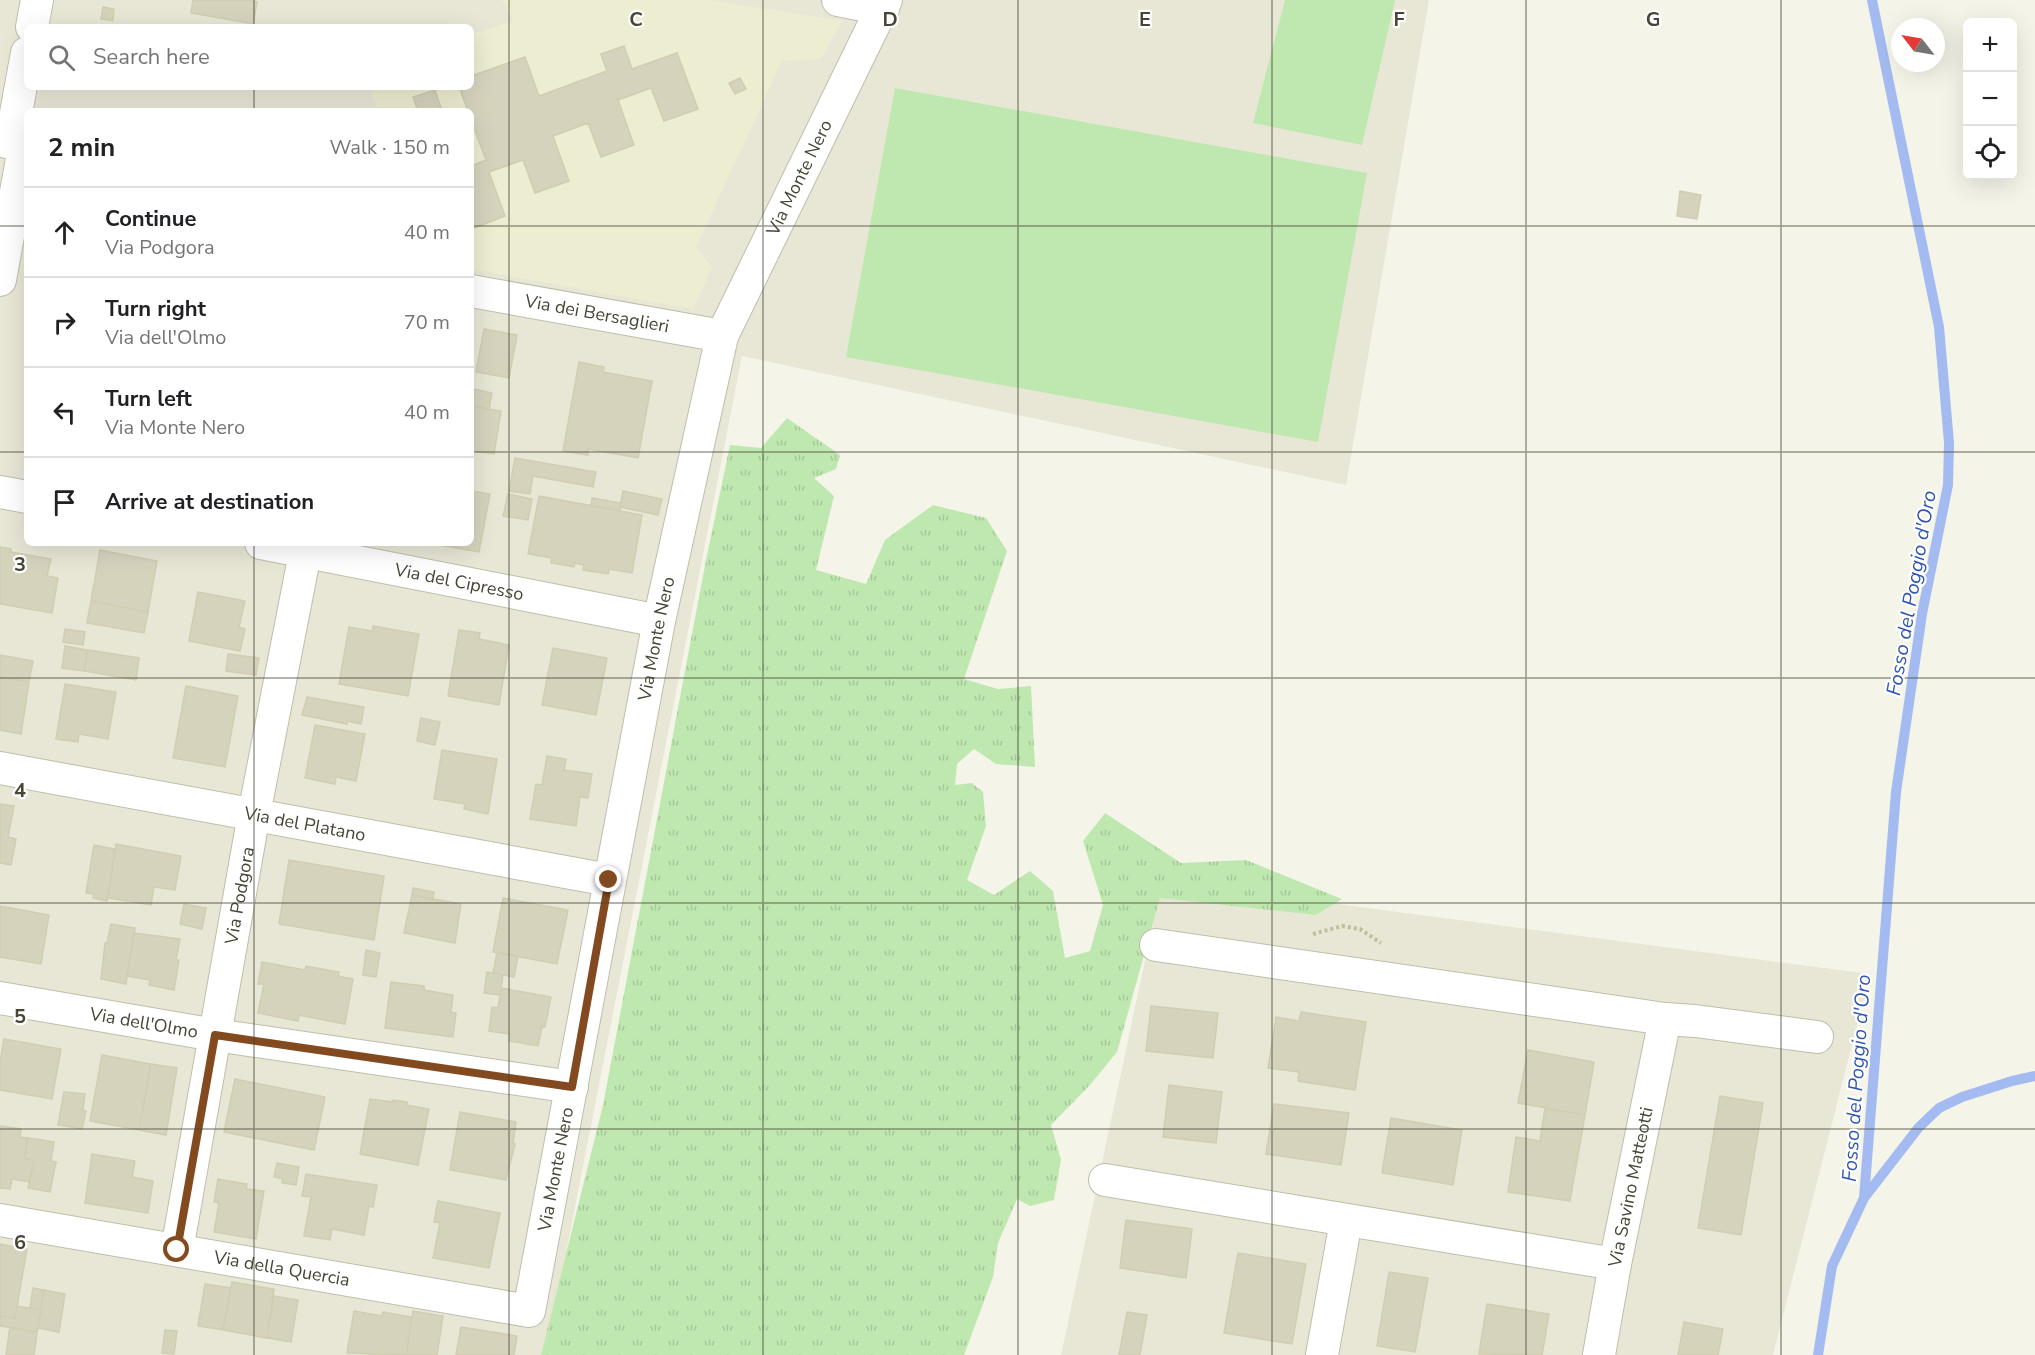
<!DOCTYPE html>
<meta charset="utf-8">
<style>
body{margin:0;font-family:"Nunito Sans",sans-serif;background:#f6f6f6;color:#202124}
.controls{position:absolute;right:18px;top:18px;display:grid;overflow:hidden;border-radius:9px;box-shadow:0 6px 24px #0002}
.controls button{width:54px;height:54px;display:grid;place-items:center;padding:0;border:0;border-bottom:2px solid #e0e0e0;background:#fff;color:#202124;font:30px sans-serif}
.compass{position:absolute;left:1891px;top:18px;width:54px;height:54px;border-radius:50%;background:#fff;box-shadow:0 6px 24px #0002;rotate:301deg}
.stop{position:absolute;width:18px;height:18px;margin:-14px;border:4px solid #834a1f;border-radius:50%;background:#fff}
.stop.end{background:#834a1f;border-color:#fff;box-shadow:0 2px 6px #0008}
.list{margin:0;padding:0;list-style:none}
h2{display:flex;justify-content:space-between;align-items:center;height:78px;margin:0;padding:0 24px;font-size:26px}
h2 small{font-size:20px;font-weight:400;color:#757577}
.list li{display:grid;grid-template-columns:39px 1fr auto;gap:18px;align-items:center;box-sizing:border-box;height:90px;padding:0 24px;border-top:2px solid #e0e0e0}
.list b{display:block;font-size:22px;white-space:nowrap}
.list p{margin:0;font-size:20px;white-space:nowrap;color:#757577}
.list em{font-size:20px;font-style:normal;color:#757577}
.icon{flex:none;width:33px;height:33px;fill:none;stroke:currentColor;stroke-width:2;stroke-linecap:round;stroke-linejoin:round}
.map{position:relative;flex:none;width:2035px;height:1355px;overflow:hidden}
.search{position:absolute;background:#fff;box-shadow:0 6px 24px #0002;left:24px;top:24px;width:450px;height:66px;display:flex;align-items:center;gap:15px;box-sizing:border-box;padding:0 21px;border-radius:9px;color:#757577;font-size:22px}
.panel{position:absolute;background:#fff;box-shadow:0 6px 24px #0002;left:24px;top:108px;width:450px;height:438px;border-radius:9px}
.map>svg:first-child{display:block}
.residential{fill:#e8e7d6;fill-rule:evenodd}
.education{fill:#ededd2}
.grass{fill:url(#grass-tufts)}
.garden{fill:#bfe8b0}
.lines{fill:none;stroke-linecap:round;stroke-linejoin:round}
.stream{stroke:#a4bbf1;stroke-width:10}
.building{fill:#d6d3bd;stroke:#d0cdb0;stroke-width:1.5}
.minor-casing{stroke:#bfbeaa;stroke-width:34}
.path{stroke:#c1bf9b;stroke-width:4;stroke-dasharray:3 3;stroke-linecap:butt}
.minor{stroke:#fff;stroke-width:32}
.route{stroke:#834a1f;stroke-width:8}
.grid{fill:none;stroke:#474636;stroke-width:1.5;stroke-opacity:0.55}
.labels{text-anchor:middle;stroke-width:4.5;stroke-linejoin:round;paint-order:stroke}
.street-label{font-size:18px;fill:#474636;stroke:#fff}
.water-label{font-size:20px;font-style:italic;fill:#2f55b4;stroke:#fff}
.grid-label{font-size:20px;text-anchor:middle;font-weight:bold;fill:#474636;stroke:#fff;stroke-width:4.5;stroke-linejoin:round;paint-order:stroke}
</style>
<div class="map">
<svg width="2035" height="1355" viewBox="0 0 2035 1355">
<defs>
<pattern id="grass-tufts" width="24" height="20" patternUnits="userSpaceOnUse" patternTransform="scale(1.5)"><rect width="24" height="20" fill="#bfe8b0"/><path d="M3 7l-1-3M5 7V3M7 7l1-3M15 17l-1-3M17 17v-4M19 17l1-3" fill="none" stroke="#a6c898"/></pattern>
</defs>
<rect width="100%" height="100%" fill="#f4f4e8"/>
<!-- residential -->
<path class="residential" d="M0 0H1429L1346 485 742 356 546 1355H0ZM27 27H471V87H27ZM27 111H471V543H27Z
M1162 881 1870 974 1773 1355H1061Z"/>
<!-- education -->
<path class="education" d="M502 0H709L842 21 821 59 782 61 696 247 712 267 693 309 471 269V111H379L369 87H471V34L513 21Z"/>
<!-- grass -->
<path class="grass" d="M787 418 840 455 836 469 814 478 834 496 816 570 866 584 885 540 933 505 986 518 1007 551 964 679 998 689 1031 686 1035 767 996 764 974 749 957 764 955 785 972 783 983 792 986 826 967 880 994 895 1030 871 1053 891 1065 958 1090 951 1103 905 1083 841 1105 813 1181 863 1246 860 1342 899 1316 915 1160 898 1117 1052 1089 1086 1051 1125 1061 1160 1054 1200 1030 1206 1017 1199 998 1243 993 1277 964 1355H541L603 1105 706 560 730 445 761 448Z"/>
<!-- garden -->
<path class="garden" d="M1285 0H1395L1362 145 1253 123Z
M895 88 1367 173 1318 442 846 357Z"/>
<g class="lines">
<!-- stream -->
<path class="stream" d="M1864 1198 1896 792 1922 614 1948 485 1949 443 1939 327 1872 0
M1818 1355 1832 1266 1864 1198 1919 1127 1939 1108 1962 1097 2012 1081 2035 1076"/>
</g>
<!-- building -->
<path class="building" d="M193 0H251L257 2 253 24 191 13Z
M103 7 114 9 113 21 101 19Z
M624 46 632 69 677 53 698 109 664 121 651 88 618 100 634 145 601 157 588 123 553 136 569 181 535 193 523 160 489 172 505 216 472 229 471 166 486 160 471 120V111H468L459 87H471V76L525 57 539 96 607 71 601 54Z
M740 78 746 89 735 94 729 83Z
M435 90 442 111H418L413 97Z
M1680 191 1701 195 1697 219 1677 216Z
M484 329 517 335 509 378 476 372Z
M579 362 604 367 603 372 652 381 638 458 588 449V455L563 451Z
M473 389 492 393 489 409 471 406Z
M471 406 501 411 494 454 471 450Z
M515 458 596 472 593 487 533 476 530 494 509 491Z
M471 491 490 494 479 552 428 543H471Z
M623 491 662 499 658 515 620 507Z
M508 494 532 499 528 520 503 516Z
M539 496 642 515 632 573 609 569 608 574 583 570 584 565 575 563 574 567 551 563 552 558 528 554Z
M592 498 621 503 620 511 591 506Z
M0 547 11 549V552L51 559 47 576 58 578 52 613 0 604Z
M100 550 157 561 148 612 91 601Z
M198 592 245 601 239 627 245 629 240 651 189 641Z
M91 601 148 612 144 633 87 623Z
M373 626 419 634 408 696 339 684 349 627 372 631Z
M65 629 85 632 83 645 63 642Z
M459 630 480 633 479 639 509 645 499 705 448 696Z
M65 646 88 650 84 671 62 668Z
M553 648 607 658 596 715 542 705Z
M88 650 139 658 136 680 84 671Z
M228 654 259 658 256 675 226 671Z
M0 655 33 661 29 682 0 677Z
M0 677 29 682 21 734 0 730Z
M65 684 116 692 108 739 79 734 78 742 56 739Z
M186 686 238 696 225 767 173 758Z
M307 697 364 707 361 724 347 721V724L302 715Z
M421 718 440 722 435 745 417 741Z
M315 725 365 734 356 781 336 777 335 784 305 778Z
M442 750 497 759 488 814 464 809 465 804 434 799Z
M547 756 566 759 564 770 592 774 588 798 580 797 576 826 530 819 536 784 542 785Z
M0 804 14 806 8 837 16 839 11 865 0 863Z
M116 844 181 856 175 890 154 887 151 905 108 898Z
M94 845 115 849 107 901 93 898 94 894 86 893Z
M289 860 384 876 374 940 279 924Z
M413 888 434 892 433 899 412 895Z
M412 895 461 904 455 943 404 933Z
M503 898 568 910 557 964 493 952Z
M184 904 206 908 202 929 180 924Z
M0 906 49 915 41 964 0 957Z
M111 924 135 928 126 984 101 979 105 943H107Z
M134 933 180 939 176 960H179L174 990 149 985 150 980 127 976Z
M366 950 380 953 376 977 363 975Z
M497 952 518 956 514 977 493 973Z
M262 962 305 970 306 966 339 972 338 976 353 979 345 1024 299 1015 298 1021 258 1013 264 984H258Z
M487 972 503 975 500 995 484 993Z
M391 982 424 986V990L453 995 451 1012 456 1013 453 1037 385 1028Z
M501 988 551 997 545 1027H542L538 1046 509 1041 510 1034 489 1031 492 1007 498 1008Z
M1151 1006 1218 1013 1213 1058 1146 1051Z
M1301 1012 1366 1022 1355 1090 1298 1081 1299 1072 1268 1068 1276 1017 1299 1021Z
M4 1039 61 1049 52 1099 0 1090V1062Z
M1528 1050 1594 1062 1585 1115 1518 1103Z
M102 1055 151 1064 139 1130 90 1121Z
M151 1064 177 1068 166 1135 139 1130Z
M235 1079 325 1097 314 1150 224 1132Z
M1169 1085 1222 1092 1216 1143 1163 1137Z
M64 1092 85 1094 83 1110 86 1111 82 1129 58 1125Z
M1720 1096 1763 1103 1741 1235 1698 1228Z
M370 1099 393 1102V1100L407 1102V1105L429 1109 418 1165 360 1154Z
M1274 1104 1349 1113 1341 1165 1266 1154Z
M1545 1108 1585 1115 1570 1201 1508 1192 1516 1137 1540 1141Z
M460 1112 516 1122 513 1144H515L506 1180 450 1170Z
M1391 1118 1462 1130 1453 1185 1382 1173Z
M0 1126 21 1129 20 1137 28 1138 24 1158 34 1161 29 1182 12 1179 10 1189 0 1188Z
M28 1138 54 1142 51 1161 56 1162 50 1192 28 1188 34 1161 24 1158Z
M92 1154 135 1161 132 1177 153 1181 148 1213 85 1203Z
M277 1163 299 1167 296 1185 282 1183 283 1179 274 1177Z
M306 1174 377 1185 373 1207 369 1206 364 1235 332 1229 330 1240 304 1236 311 1197 302 1196Z
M218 1179 247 1184 246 1189 264 1191 256 1239 214 1232 219 1203 214 1202Z
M438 1201 500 1213 489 1268 433 1258 440 1223 434 1222Z
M1126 1220 1192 1229 1186 1278 1120 1268Z
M0 1244 27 1249 15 1318 0 1316Z
M1238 1253 1306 1264 1292 1344 1224 1333Z
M1389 1272 1428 1278 1415 1352 1377 1346Z
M232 1282 274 1289 267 1338 223 1330Z
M205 1284 231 1288 223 1330 198 1326Z
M33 1288 44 1290 41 1310 30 1308Z
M44 1290 65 1294 59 1332 38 1328Z
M274 1296 298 1300 291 1342 267 1338Z
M1487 1304 1549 1314 1542 1355 1479 1354Z
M17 1306 41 1310 37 1332 0 1326V1316L15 1318Z
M354 1311 382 1316 383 1312 412 1317 406 1355 347 1353Z
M413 1311 443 1316 437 1355H406Z
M1127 1312 1147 1315 1140 1355H1119Z
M1684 1322 1723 1329 1718 1355H1678Z
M10 1327 37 1332 34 1355H6Z
M461 1327 517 1336 514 1355H456Z
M165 1330 177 1331 174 1354 162 1353Z"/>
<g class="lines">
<defs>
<g id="minor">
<path d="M838 0 883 9"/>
<path d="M32 27 37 0"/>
<path d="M6 142 14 124 27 53"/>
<path d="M0 280 22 159 14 124"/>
<path id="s1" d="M471 291 722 336"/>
<path d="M0 492 27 497"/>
<path id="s2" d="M261 543 659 621"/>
<path id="s3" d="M0 768 609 880"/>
<path d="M1156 945 1665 1019 1695 1021 1817 1037"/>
<path id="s4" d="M0 998 215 1035 572 1087"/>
<path d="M1105 1180 1615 1264"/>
<path id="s5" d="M0 1220 529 1311 659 621 722 336 886 0"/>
<path id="s6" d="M177 1250 254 814 307 543"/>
<path d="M1322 1355 1346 1221"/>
<path id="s7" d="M1599 1355 1615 1264 1665 1019"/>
</g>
</defs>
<!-- minor casing -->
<use href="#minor" class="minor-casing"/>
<!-- path -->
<path class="path" d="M1313 934 1342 926 1360 929 1381 943"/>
<!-- minor -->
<use href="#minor" class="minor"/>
</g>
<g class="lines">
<!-- route -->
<path class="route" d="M177 1250 215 1035 572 1087 609 880"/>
</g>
<!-- grid -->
<path class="grid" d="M254 0V27M509 0V1355M763 0V1355M1018 0V1355M1272 0V1355M1526 0V1355M1781 0V1355M254 87V111M0 226H27M471 226H2035M0 452H27M471 452H2035M254 543V1355M0 678H2035M0 903H2035M0 1129H2035"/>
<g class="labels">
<!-- street labels -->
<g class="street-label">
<text dy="6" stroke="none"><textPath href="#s5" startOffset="1707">Via Monte Nero</textPath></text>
<text dy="6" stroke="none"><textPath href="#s1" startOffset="128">Via dei Bersaglieri</textPath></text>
<text dy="6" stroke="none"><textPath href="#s2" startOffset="202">Via del Cipresso</textPath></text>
<text dy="6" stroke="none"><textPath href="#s5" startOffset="1221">Via Monte Nero</textPath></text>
<text dy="6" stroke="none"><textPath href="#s3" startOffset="310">Via del Platano</textPath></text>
<text dy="6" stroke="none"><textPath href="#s6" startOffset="360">Via Podgora</textPath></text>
<text dy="6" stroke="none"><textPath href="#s4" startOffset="146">Via dell'Olmo</textPath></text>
<text dy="6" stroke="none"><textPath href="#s5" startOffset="681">Via Monte Nero</textPath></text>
<text dy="6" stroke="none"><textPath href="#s7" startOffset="171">Via Savino Matteotti</textPath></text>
<text dy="6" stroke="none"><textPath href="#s5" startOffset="286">Via della Quercia</textPath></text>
</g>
<!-- water labels -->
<g class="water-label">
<text transform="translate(1911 593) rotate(-80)" y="7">Fosso del Poggio d'Oro</text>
<text transform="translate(1856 1078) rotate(-86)" y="7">Fosso del Poggio d'Oro</text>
</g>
</g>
<g class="grid-label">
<text x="636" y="26">C</text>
<text x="890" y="26">D</text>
<text x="1145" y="26">E</text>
<text x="1399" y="26">F</text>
<text x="1653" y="26">G</text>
<text x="20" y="571">3</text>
<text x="20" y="797">4</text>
<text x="20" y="1023">5</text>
<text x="20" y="1249">6</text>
</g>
</svg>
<div class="controls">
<button>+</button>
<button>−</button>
<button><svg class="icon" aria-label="locate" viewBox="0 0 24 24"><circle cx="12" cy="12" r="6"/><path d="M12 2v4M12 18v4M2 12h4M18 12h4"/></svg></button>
</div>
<svg class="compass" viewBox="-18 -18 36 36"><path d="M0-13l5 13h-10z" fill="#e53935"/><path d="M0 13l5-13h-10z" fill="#757577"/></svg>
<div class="stop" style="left:177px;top:1250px"></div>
<div class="stop end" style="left:609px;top:880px"></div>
<div class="search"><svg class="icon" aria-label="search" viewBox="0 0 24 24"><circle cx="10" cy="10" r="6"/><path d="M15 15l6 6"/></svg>Search here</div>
<section class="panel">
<h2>2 min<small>Walk · 150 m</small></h2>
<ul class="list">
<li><svg class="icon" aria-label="ahead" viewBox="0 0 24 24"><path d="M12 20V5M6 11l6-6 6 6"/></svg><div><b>Continue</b><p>Via Podgora</p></div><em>40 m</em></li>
<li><svg class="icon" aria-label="right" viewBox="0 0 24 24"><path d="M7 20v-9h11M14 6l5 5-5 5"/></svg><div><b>Turn right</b><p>Via dell'Olmo</p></div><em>70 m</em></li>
<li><svg class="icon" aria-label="left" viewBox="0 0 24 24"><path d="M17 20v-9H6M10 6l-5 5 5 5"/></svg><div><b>Turn left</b><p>Via Monte Nero</p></div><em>40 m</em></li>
<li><svg class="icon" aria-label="arrive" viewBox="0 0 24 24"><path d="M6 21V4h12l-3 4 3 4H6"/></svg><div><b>Arrive at destination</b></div></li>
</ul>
</section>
</div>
